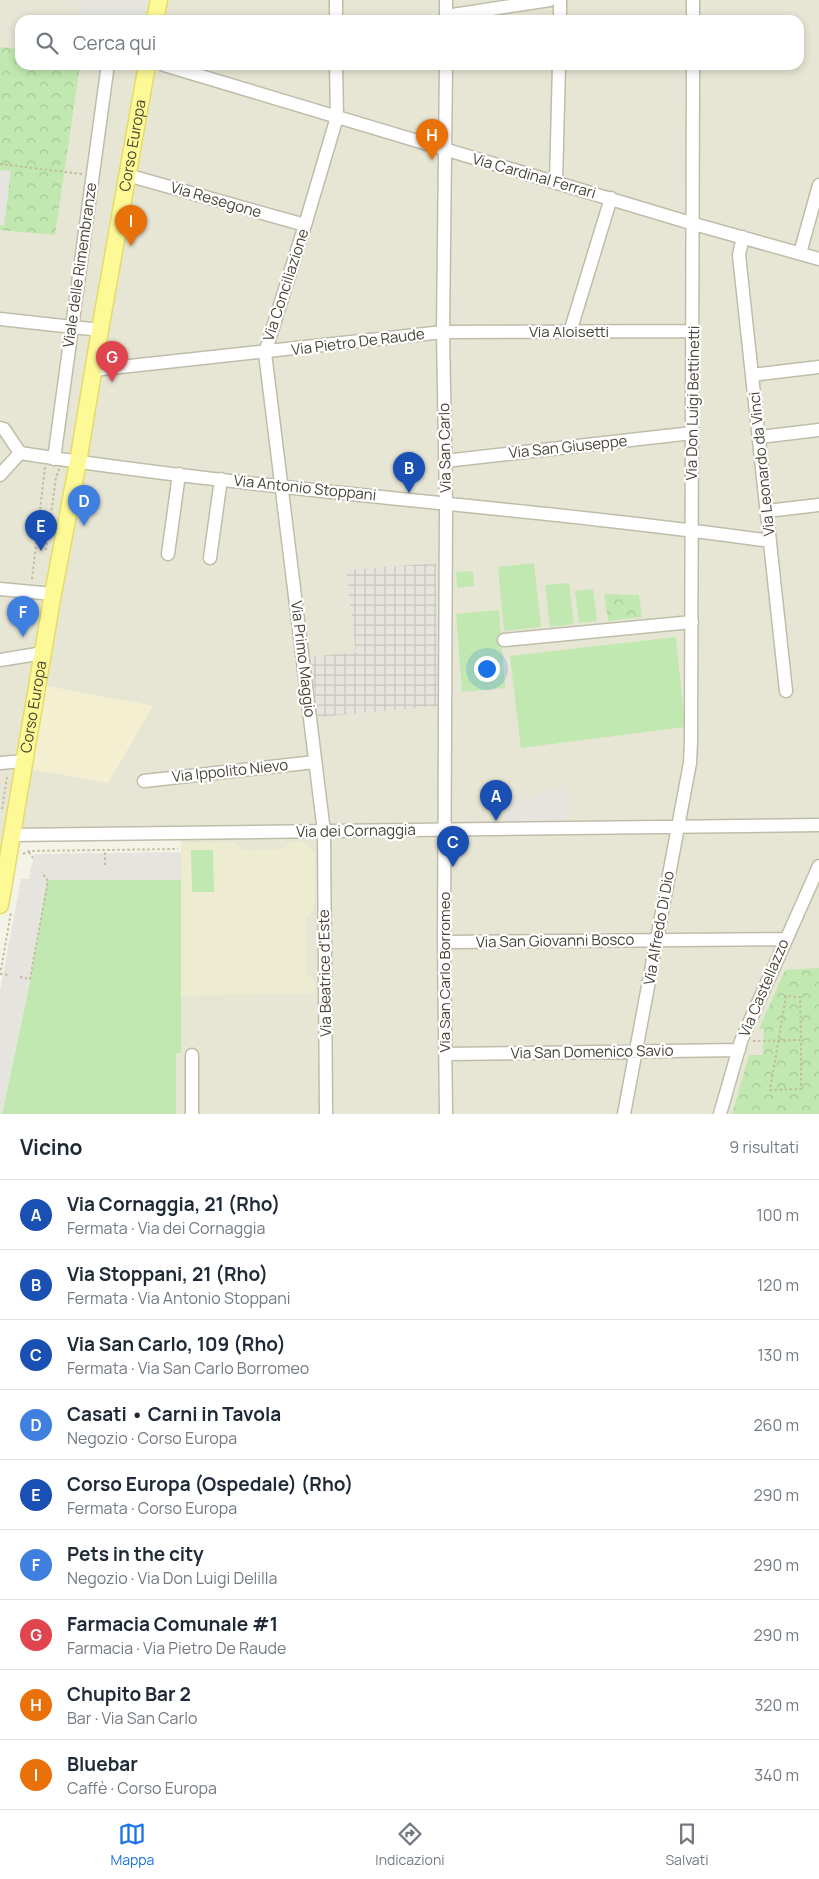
<!DOCTYPE html>
<html lang="it">
<meta charset="utf-8">
<style>
body{margin:0;font-family:Manrope,sans-serif;background:#f2f2f3;color:#1f2937}
.you{position:absolute;left:486px;top:668px;width:18px;height:18px;margin:-12px;border:4px solid #fff;border-radius:50%;background:#1a73e8;box-shadow:0 0 0 8px #1a73e833}
.badge{display:grid;place-items:center;width:32px;height:32px;border-radius:50%;background:#1a73e8;color:#fff;font-size:16px;font-weight:700}
.pin{position:absolute;translate:-50% -41px;filter:drop-shadow(0 1px 2px #0008)}
.pin::after{content:'';position:absolute;top:26px;width:18px;height:15px;background:inherit;clip-path:polygon(0 0,100% 0,50% 100%)}
.list{margin:0;padding:0;list-style:none}
h2{display:flex;justify-content:space-between;align-items:center;height:65px;margin:0;padding:0 20px;font-size:21px}
h2 small{font-size:16px;font-weight:400;color:#747a83}
.list li{display:grid;grid-template-columns:32px 1fr auto;gap:15px;align-items:center;box-sizing:border-box;height:70px;padding:0 20px;border-top:1px solid #e0e1e3}
.list b{display:block;font-size:19px;white-space:nowrap}
.list p{margin:0;font-size:16px;white-space:nowrap;color:#747a83}
.list em{font-size:16px;font-style:normal;color:#747a83}
.icon{flex:none;width:28px;height:28px;fill:none;stroke:currentColor;stroke-width:2;stroke-linecap:round;stroke-linejoin:round}
.map{position:relative;flex:none;width:819px;height:1114px;overflow:hidden}
.search{position:absolute;background:#fff;box-shadow:0 2px 8px #0003;left:15px;right:15px;top:15px;height:55px;display:flex;align-items:center;gap:12px;box-sizing:border-box;padding:0 18px;border-radius:15px;color:#747a83;font-size:19px}
.sheet{height:695px;background:#fff}
nav{display:flex;justify-content:space-around;align-items:center;box-sizing:border-box;height:70px;border-top:1px solid #e0e1e3;background:#fff;font-size:14px;color:#747a83}
nav a{display:grid;justify-items:center;gap:2px}
nav .on{color:#1a73e8}
.map>svg:first-child{display:block}
.residential{fill:#e7e6d5}
.commercial{fill:#f5efd2}
.industrial{fill:url(#industrial-grid)}
.education{fill:#edecd1}
.grass{fill:#c1e8b0}
.park{fill:url(#park-crowns)}
.parking{fill:#e5e4df}
.lines{fill:none;stroke-linecap:round;stroke-linejoin:round}
.minor-casing{stroke:#bfbdaa;stroke-width:15}
.major-casing{stroke:#e3dc66;stroke-width:19}
.path{stroke:#c1bd9b;stroke-width:2;stroke-dasharray:2.5 2.5;stroke-linecap:butt}
.minor{stroke:#fff;stroke-width:12}
.major{stroke:#fdf996;stroke-width:16}
.labels{text-anchor:middle;stroke-width:4.5;stroke-linejoin:round;paint-order:stroke}
.street-label{font-size:15px;fill:#474436;stroke:#fff}
</style>
<div class="map">
<svg width="819" height="1114" viewBox="0 0 819 1114">
<defs>
<pattern id="industrial-grid" width="8" height="8" patternUnits="userSpaceOnUse" patternTransform="scale(1.25)"><rect width="8" height="8" fill="#e6e4dc"/><path d="M0 4h8M4 0v8" fill="none" stroke="#c7c5bd"/></pattern>
<pattern id="park-crowns" width="20" height="18" patternUnits="userSpaceOnUse" patternTransform="scale(1.25)"><rect width="20" height="18" fill="#c1e8b0"/><path d="M2 6a3 3 0 1 1 6 0M12 15a3 3 0 1 1 6 0" fill="none" stroke="#a7c898"/></pattern>
</defs>
<rect width="100%" height="100%" fill="#f3f3e7"/>
<!-- residential -->
<path class="residential" d="M0 0H151L148 20H20V65H140L0 895Z
M161 0H819V257L169 65H799V20H157Z
M149 65H158L819 261V824L14 834 24 768 152 706 40 685Z
M819 827V862L783 940 719 1114H176V1053L181 1052V835Z
M819 870V1114H722L740 1048Z"/>
<!-- commercial -->
<path class="commercial" d="M40 685 153 706 108 783 24 768Z"/>
<!-- industrial -->
<path class="industrial" d="M436 563 438 706 318 717 311 657 356 652 346 570Z"/>
<!-- education -->
<path class="education" d="M303 841 315 853 314 909 306 919V973L315 982V993L181 996V843L234 842 243 850 283 849 291 842Z"/>
<!-- grass -->
<path class="grass" d="M534 563 541 627 504 631 498 567Z
M473 571 474 586 457 588 456 572Z
M569 583 574 624 550 627 545 585Z
M593 589 597 621 579 623 575 591Z
M499 610 505 688 462 692 456 614Z
M676 637 685 727 521 748 510 656Z
M191 850H213L214 892H192Z
M49 880H181V1053H176V1114H2L30 981 46 882Z"/>
<!-- park -->
<path class="park" d="M0 47 20 49V65L80 66 55 235 0 230Z
M604 594 639 595 642 617 608 621Z
M819 968V1114H732L749 1055H763L764 1029H759L785 970Z"/>
<!-- parking -->
<path class="parking" d="M79 0H147L143 20H77Z
M0 170 11 171 4 226 0 225Z
M566 786 568 819 505 821V804Z
M181 852V880H49L47 882 30 981 2 1114H0V991L21 879H29L34 854Z"/>
<g class="lines">
<defs>
<path id="minor" d="M336 0V20
M446 0V20
M693 0V20
M446 16 550 0
M560 20V0
M164 65 694 224 819 259
M446 65 443 332 446 504 444 942 446 1114
M127 175 305 225
M556 182 559 65
M743 237 739 255 786 691
M800 253 819 185
M0 319 100 330
M570 332 611 198
M93 370 443 332 694 331
M752 375 819 367
M0 428 4 429 20 453C269 492 521 506 770 541
M760 437 819 430
M54 459 107 71
M445 461 692 433
M0 475 20 453
M767 511 819 505
M168 554 179 474
M210 558 221 479
M0 589 53 594
M504 640 692 622
M0 660 43 653
M0 763 24 761
M144 781 315 762
M13 835 819 825
M444 942 786 939
M446 1054 739 1050
M192 1055V1114
M326 1114 324 832 265 353 305 225 337 117 336 65
M624 1114 690 763 691 741C692 516 694 291 693 65
M720 1114 741 1041 819 866"/>
<g id="major">
<path d="M155 20 159 0"/>
<path id="s1" d="M0 905 52 599 78 462 100 330 147 65"/>
</g>
</defs>
<!-- minor casing -->
<use href="#minor" class="minor-casing"/>
<!-- major casing -->
<use href="#major" class="major-casing"/>
<!-- path -->
<path class="path" d="M0 164 82 174
M46 550 56 478 59 469
M32 579 45 467
M2 809 7 777
M29 852 33 858
M23 854 29 851 178 849
M105 865V850
M0 974 10 975
M0 975 11 912
M20 977 30 979 48 881 42 872
M753 1041 801 1040 800 997 786 996 770 1090 801 1089V1040"/>
<!-- minor -->
<use href="#minor" class="minor"/>
<!-- major -->
<use href="#major" class="major"/>
</g>
<g class="labels">
<!-- street labels -->
<g class="street-label">
<text dy="5" stroke="none"><textPath href="#s1" startOffset="771">Corso Europa</textPath></text>
<text transform="translate(534 176) rotate(16)" y="5">Via Cardinal Ferrari</text>
<text transform="translate(216 200) rotate(16)" y="5">Via Resegone</text>
<text transform="translate(80 265) rotate(-82)" y="5">Viale delle Rimembranze</text>
<text transform="translate(286 285) rotate(-72)" y="5">Via Conciliazione</text>
<text x="569" y="337">Via Aloisetti</text>
<text transform="translate(358 342) rotate(-7)" y="5">Via Pietro De Raude</text>
<text transform="translate(693 403) rotate(-89)" y="5">Via Don Luigi Bettinetti</text>
<text transform="translate(568 447) rotate(-6)" y="5">Via San Giuseppe</text>
<text transform="translate(445 448) rotate(-91)" y="5">Via San Carlo</text>
<text transform="translate(762 464) rotate(-96)" y="5">Via Leonardo da Vinci</text>
<text transform="translate(305 488) rotate(6)" y="5">Via Antonio Stoppani</text>
<text transform="translate(303 659) rotate(83)" y="5">Via Primo Maggio</text>
<text dy="5" stroke="none"><textPath href="#s1" startOffset="201">Corso Europa</textPath></text>
<text transform="translate(230 771) rotate(-6)" y="5">Via Ippolito Nievo</text>
<text transform="translate(356 831) rotate(-1)" y="5">Via dei Cornaggia</text>
<text transform="translate(659 928) rotate(-80)" y="5">Via Alfredo Di Dio</text>
<text transform="translate(555 941) rotate(-1)" y="5">Via San Giovanni Bosco</text>
<text transform="translate(445 972) rotate(-90)" y="5">Via San Carlo Borromeo</text>
<text transform="translate(325 973) rotate(-91)" y="5">Via Beatrice d'Este</text>
<text transform="translate(764 988) rotate(-67)" y="5">Via Castellazzo</text>
<text transform="translate(592 1052) rotate(-1)" y="5">Via San Domenico Savio</text>
</g>
</g>
</svg>
<div class="you"></div>
<div class="pin badge" style="left:496px;top:821px;background:#1a4fb4">A</div>
<div class="pin badge" style="left:409px;top:493px;background:#1a4fb4">B</div>
<div class="pin badge" style="left:453px;top:867px;background:#1a4fb4">C</div>
<div class="pin badge" style="left:84px;top:526px;background:#3f7fe0">D</div>
<div class="pin badge" style="left:41px;top:551px;background:#1a4fb4">E</div>
<div class="pin badge" style="left:23px;top:637px;background:#3f7fe0">F</div>
<div class="pin badge" style="left:112px;top:382px;background:#e0444e">G</div>
<div class="pin badge" style="left:432px;top:160px;background:#e8710a">H</div>
<div class="pin badge" style="left:131px;top:246px;background:#e8710a">I</div>
<div class="search"><svg class="icon" aria-label="search" viewBox="0 0 24 24"><circle cx="10" cy="10" r="6"/><path d="M15 15l6 6"/></svg>Cerca qui</div>
</div>
<section class="sheet">
<h2>Vicino<small>9 risultati</small></h2>
<ul class="list">
<li><span class="badge" style="background:#1a4fb4">A</span><div><b>Via Cornaggia, 21 (Rho)</b><p>Fermata · Via dei Cornaggia</p></div><em>100 m</em></li>
<li><span class="badge" style="background:#1a4fb4">B</span><div><b>Via Stoppani, 21 (Rho)</b><p>Fermata · Via Antonio Stoppani</p></div><em>120 m</em></li>
<li><span class="badge" style="background:#1a4fb4">C</span><div><b>Via San Carlo, 109 (Rho)</b><p>Fermata · Via San Carlo Borromeo</p></div><em>130 m</em></li>
<li><span class="badge" style="background:#3f7fe0">D</span><div><b>Casati • Carni in Tavola</b><p>Negozio · Corso Europa</p></div><em>260 m</em></li>
<li><span class="badge" style="background:#1a4fb4">E</span><div><b>Corso Europa (Ospedale) (Rho)</b><p>Fermata · Corso Europa</p></div><em>290 m</em></li>
<li><span class="badge" style="background:#3f7fe0">F</span><div><b>Pets in the city</b><p>Negozio · Via Don Luigi Delilla</p></div><em>290 m</em></li>
<li><span class="badge" style="background:#e0444e">G</span><div><b>Farmacia Comunale #1</b><p>Farmacia · Via Pietro De Raude</p></div><em>290 m</em></li>
<li><span class="badge" style="background:#e8710a">H</span><div><b>Chupito Bar 2</b><p>Bar · Via San Carlo</p></div><em>320 m</em></li>
<li><span class="badge" style="background:#e8710a">I</span><div><b>Bluebar</b><p>Caffè · Corso Europa</p></div><em>340 m</em></li>
</ul>
</section>
<nav>
<a class="on"><svg class="icon" aria-label="map" viewBox="0 0 24 24"><path d="M3 6l6-2 6 2 6-2v14l-6 2-6-2-6 2zM9 4v14M15 6v14"/></svg>Mappa</a>
<a><svg class="icon" aria-label="directions" viewBox="0 0 24 24"><path d="M12 3l9 9-9 9-9-9zM9 14v-3h6M13 9l2 2-2 2"/></svg>Indicazioni</a>
<a><svg class="icon" aria-label="saved" viewBox="0 0 24 24"><path d="M7 4h10v16l-5-4-5 4z"/></svg>Salvati</a>
</nav>
